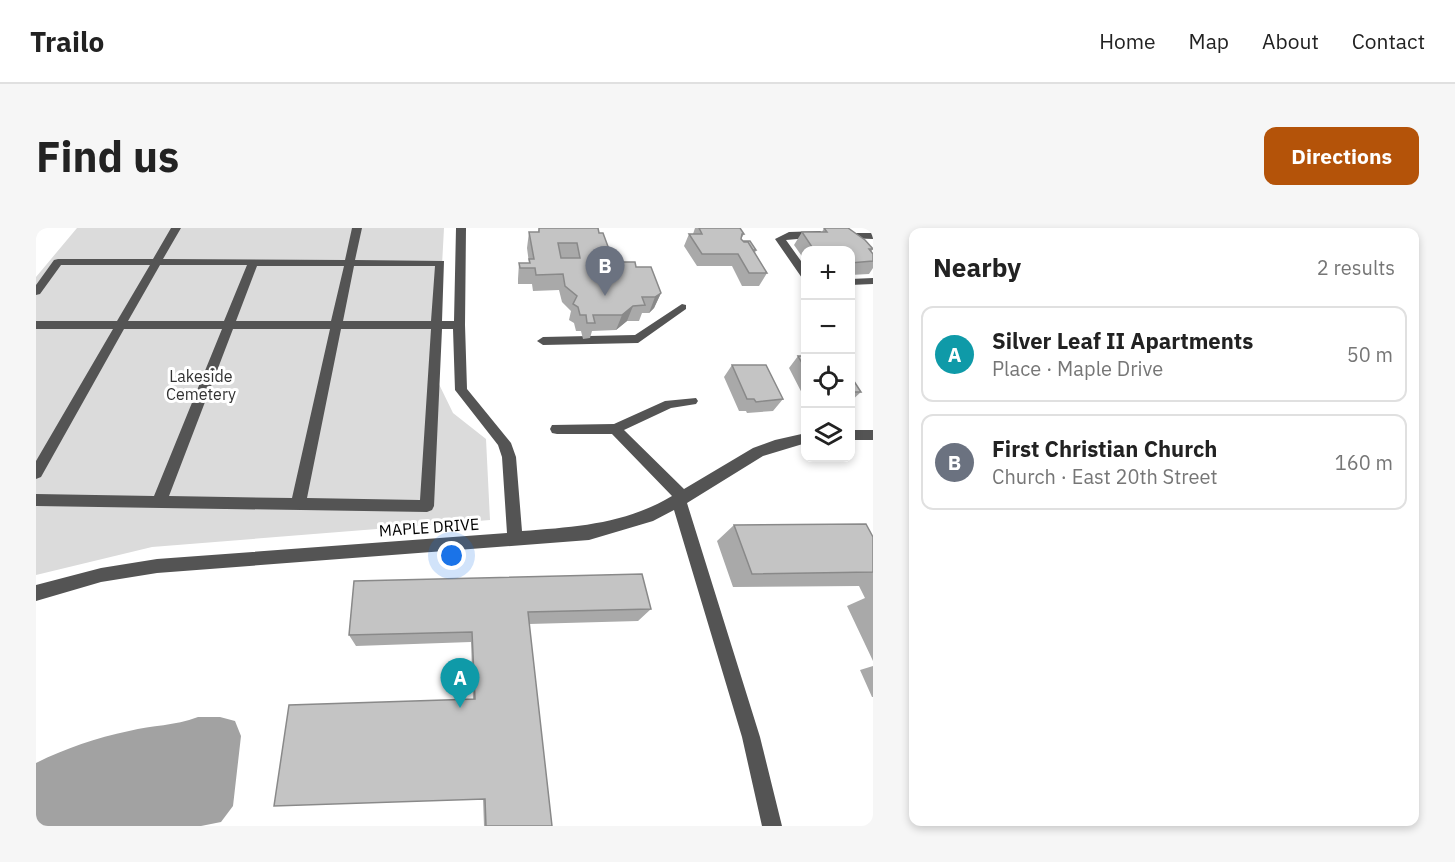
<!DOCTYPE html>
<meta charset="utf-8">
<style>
body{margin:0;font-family:"IBM Plex Sans",sans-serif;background:#f6f6f6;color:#222}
.controls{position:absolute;right:18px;top:18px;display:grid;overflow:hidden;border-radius:12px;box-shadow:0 3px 9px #0003}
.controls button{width:54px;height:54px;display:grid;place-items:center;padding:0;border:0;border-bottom:2px solid #e0e0e0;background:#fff;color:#222;font:30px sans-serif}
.you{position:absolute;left:416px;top:328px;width:21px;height:21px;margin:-15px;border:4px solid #fff;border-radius:50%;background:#1a73e8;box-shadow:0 0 0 9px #1a73e833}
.badge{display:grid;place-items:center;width:39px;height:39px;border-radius:50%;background:#b45309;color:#fff;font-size:20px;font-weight:700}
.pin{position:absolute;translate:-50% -50px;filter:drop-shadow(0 2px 3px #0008)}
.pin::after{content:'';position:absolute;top:32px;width:21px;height:18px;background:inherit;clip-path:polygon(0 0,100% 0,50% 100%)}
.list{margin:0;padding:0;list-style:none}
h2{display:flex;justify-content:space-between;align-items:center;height:78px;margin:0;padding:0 24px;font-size:26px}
h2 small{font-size:20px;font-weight:400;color:#767676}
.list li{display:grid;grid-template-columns:39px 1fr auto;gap:18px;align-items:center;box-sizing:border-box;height:96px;margin:0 12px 12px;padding:0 12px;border:2px solid #e0e0e0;border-radius:12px}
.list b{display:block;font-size:22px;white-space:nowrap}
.list p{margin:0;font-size:20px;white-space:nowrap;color:#767676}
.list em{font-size:20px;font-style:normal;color:#767676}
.icon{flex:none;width:33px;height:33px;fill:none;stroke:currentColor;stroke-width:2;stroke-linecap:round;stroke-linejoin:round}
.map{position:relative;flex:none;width:837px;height:598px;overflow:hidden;border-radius:12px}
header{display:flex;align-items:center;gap:36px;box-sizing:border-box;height:84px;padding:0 30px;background:#fff;border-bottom:2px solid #e0e0e0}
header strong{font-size:28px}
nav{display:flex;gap:33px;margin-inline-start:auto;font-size:21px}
.intro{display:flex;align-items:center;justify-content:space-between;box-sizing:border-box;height:144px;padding:0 36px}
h1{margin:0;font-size:42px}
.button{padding:15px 27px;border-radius:12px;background:#b45309;color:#fff;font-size:21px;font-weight:700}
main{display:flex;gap:36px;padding:0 36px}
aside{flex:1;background:#fff;border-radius:12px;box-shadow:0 3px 9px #0003}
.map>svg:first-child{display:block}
.green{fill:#dbdbdb}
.water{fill:#a2a2a2}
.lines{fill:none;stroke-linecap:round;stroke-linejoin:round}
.minor{fill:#545454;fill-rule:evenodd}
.wall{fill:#a9a9a9}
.shaded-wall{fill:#898989}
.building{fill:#c4c4c4;stroke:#898989;stroke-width:1.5;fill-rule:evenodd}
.labels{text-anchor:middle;stroke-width:6;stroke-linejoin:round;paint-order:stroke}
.park-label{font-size:16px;fill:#323232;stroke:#fff}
.street-label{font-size:16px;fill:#000;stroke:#fff}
</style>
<header>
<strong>Trailo</strong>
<nav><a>Home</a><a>Map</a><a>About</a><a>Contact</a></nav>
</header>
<div class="intro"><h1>Find us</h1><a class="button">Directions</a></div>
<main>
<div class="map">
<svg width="837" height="598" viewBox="0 0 837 598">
<rect width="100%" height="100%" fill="#fff"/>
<!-- green -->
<path class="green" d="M41 0H408L400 150 417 185 450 211 454 292 116 319 0 347V49Z"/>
<!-- water -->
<path class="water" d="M162 489H184L199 493 205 508 197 578 185 594 165 598H0V535C30 520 60 510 93 503 117 497 138 498 162 489Z"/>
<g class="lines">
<!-- minor -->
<path class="minor" d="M135 0H145L127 31 309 32 316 0H326L319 32 408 33 406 93H418L420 0H430L429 97 431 161 475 215 480 229 486 303C540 299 589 296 636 268L576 206H521L516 205 514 201 516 197 578 196 629 173 660 170 662 173 660 176 635 180 588 202 648 261 717 220 739 212 770 205V215L727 228 651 275 724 509 746 598H726L706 509 638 282 617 293 553 312 121 345 65 354 0 373V357L65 340 121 331 471 305 466 229 462 217 419 162 417 101H406L398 278 396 282 391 284 0 278V266L118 268 186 101H88L5 249 0 251V233L77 101H0V93H81L114 37H25L4 66 0 67V57L18 32 22 31H117ZM124 37H211L188 93H92ZM221 38H308L295 93H200ZM318 38H399L395 93H307ZM197 101H294L256 270 133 268ZM305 101H395L384 272 271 270Z
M753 4 784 3 789 6 784 9 750 12 770 40V51L766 50 739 11Z
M813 5H837V11L810 10V6Z
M837 50V56L814 57V51Z
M646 76 650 77V81L602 115 507 117 501 113 507 109 599 107Z
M814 202H837V212H814Z"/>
</g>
<!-- wall -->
<path class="wall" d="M503 0 563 5 574 24 582 34 600 39 625 65 618 80 613 85H606L603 93H591L580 102 556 103 554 110 547 111 545 103H540L538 95 533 92 535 83 526 74 523 62 497 63 496 56H482V51L483 35H493L491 20 493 4H502Z
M659 0H704L708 6 705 11 707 13 720 22 719 25 731 45 723 58H706L696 38H661L648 18 653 6H657Z
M788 0 837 21 835 24 837 26V40L833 46 814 47V22H770V34L758 17 766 4H786Z
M762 128H770V173L753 140Z
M696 137 747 171 737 183 711 185 710 183H703L688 149Z
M814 147 825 164 814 174Z
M698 297 837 309V433L811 378 829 370 823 358 697 359 681 313Z
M318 353 615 381 602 393 493 396 516 598H448L447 571 437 471 435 414 320 418 313 407Z
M837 438V469H836L824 442Z"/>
<!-- shaded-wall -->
<path class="shaded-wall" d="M625 65 618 80 613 85 619 69Z
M597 78 591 93 580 102 586 87Z"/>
<!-- building -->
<path class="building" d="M503 0H562L563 5H567L574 24 580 27 582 34H599L600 39H615L625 65 619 69H606L609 77 597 78 586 87H557L559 95H551L550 87H544L542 79 537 76 541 68 529 58 527 46 500 47 499 40H484L483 35H494L493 31H498L493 4H503ZM522 15H541L544 30H525Z
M663 0H704L708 6H706L705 11 708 14H712L731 45H713L702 26H666L653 6H666Z
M788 0H812L829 12 837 21H833L837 26V33L814 35V22H778L766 4H791Z
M707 13H714L720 22H717L712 14H708Z
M762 128H770V142Z
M696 137H730L747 171 720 174 718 171H711Z
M814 147 825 164H814Z
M830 296 837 309V344L716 346 698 297Z
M606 346 615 381 492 384 516 598H450L449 571 238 578 253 477 439 471 436 404 313 407 318 353Z"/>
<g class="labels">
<!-- park labels -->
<g class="park-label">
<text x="165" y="154">Lakeside<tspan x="165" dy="18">Cemetery</tspan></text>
</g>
<!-- street labels -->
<g class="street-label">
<text transform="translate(393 299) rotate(-4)" y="6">MAPLE DRIVE</text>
</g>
</g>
</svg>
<div class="controls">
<button>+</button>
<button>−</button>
<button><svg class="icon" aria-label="locate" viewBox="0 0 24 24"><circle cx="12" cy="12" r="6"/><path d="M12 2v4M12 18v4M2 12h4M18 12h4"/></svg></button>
<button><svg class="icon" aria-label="layers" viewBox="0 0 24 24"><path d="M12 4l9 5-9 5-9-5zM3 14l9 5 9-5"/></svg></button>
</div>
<div class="you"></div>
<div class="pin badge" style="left:424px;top:480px;background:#0f9aa8">A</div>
<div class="pin badge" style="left:569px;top:68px;background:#6b7280">B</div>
</div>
<aside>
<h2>Nearby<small>2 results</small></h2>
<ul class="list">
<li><span class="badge" style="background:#0f9aa8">A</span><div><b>Silver Leaf II Apartments</b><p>Place · Maple Drive</p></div><em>50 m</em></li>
<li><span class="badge" style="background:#6b7280">B</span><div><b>First Christian Church</b><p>Church · East 20th Street</p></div><em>160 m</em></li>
</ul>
</aside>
</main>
